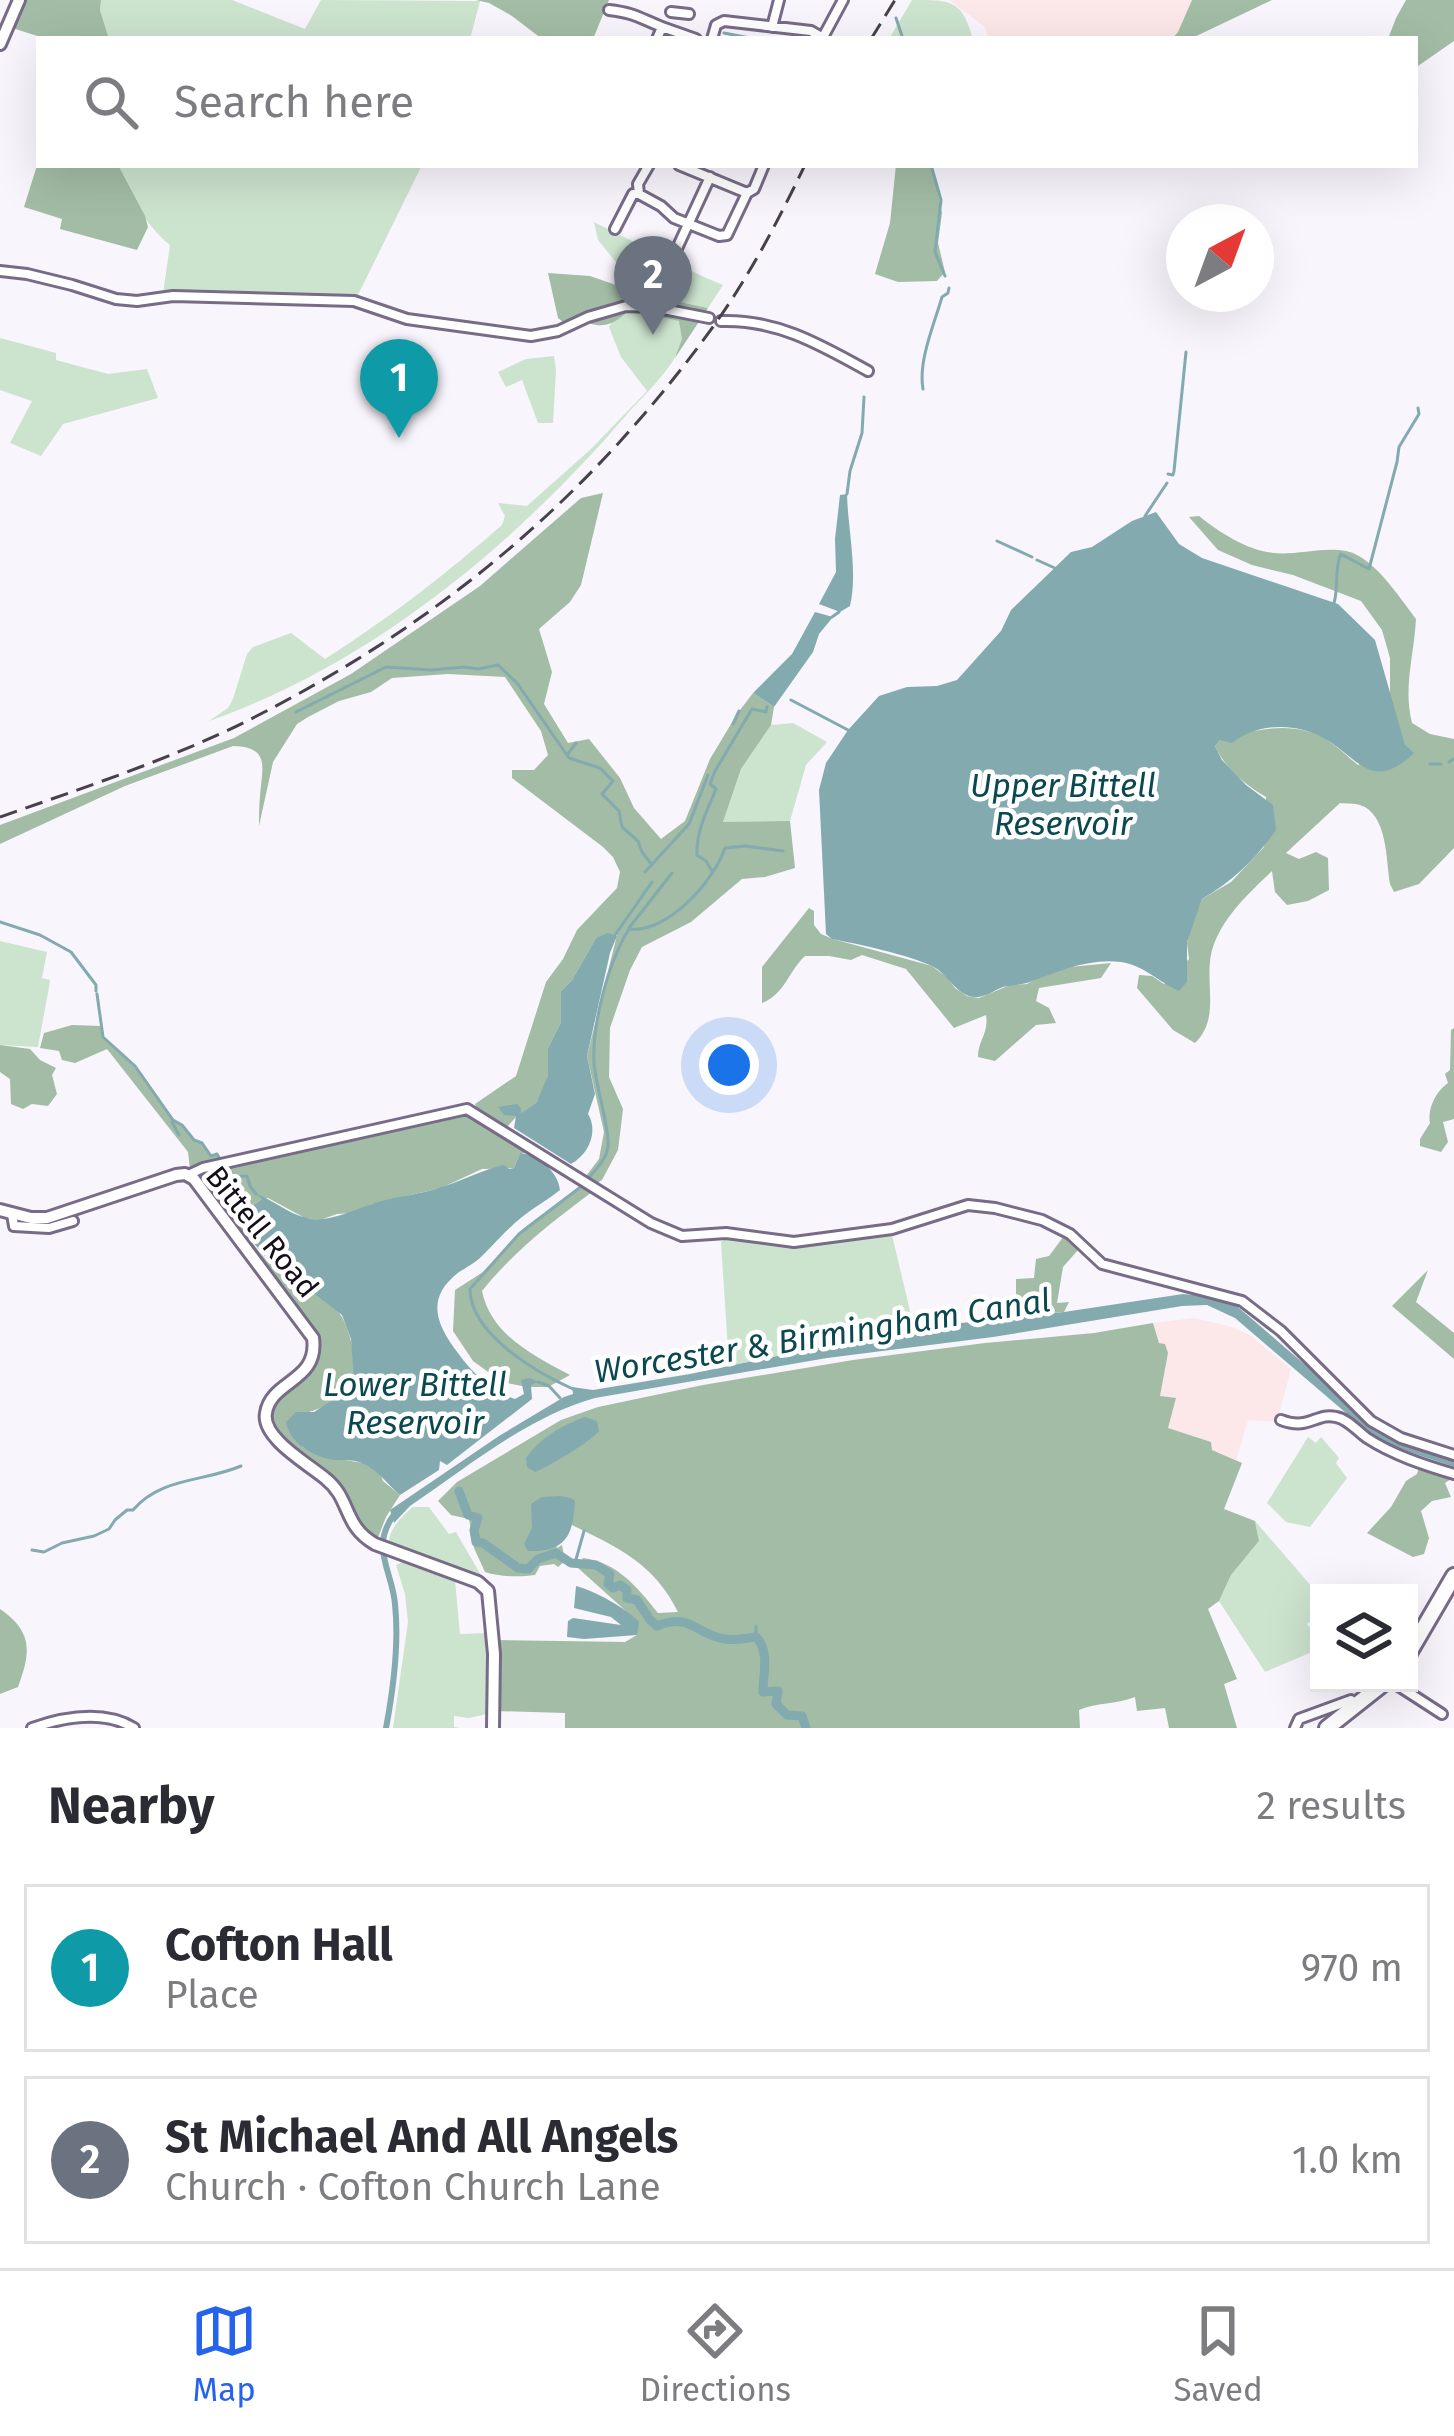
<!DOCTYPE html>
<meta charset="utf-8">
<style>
body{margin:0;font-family:"Fira Sans",sans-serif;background:#f2f2f3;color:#2b2b33}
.controls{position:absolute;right:36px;bottom:36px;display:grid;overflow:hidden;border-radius:0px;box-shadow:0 12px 48px #0002}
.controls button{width:108px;height:108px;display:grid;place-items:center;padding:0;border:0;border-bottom:3px solid #e1e1e2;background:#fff;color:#2b2b33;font:60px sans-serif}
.compass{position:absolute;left:1166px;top:204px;width:108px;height:108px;border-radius:50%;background:#fff;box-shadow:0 12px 48px #0002;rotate:41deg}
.you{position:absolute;left:729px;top:1065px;width:42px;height:42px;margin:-30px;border:9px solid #fff;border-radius:50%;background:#1a73e8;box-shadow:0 0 0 18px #1a73e833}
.badge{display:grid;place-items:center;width:78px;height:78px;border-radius:50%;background:#2563eb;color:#fff;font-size:39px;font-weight:700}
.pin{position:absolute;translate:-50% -99px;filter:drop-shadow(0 3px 6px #0008)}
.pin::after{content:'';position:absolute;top:63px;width:42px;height:36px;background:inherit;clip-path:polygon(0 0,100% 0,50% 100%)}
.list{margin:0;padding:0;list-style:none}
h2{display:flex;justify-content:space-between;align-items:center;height:156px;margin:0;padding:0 48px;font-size:51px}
h2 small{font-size:39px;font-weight:400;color:#7c7c81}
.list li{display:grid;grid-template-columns:78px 1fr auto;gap:36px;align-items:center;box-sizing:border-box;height:168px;margin:0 24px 24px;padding:0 24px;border:3px solid #e1e1e2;border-radius:0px}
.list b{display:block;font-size:45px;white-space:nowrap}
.list p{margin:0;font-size:39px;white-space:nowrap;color:#7c7c81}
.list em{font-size:39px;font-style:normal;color:#7c7c81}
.icon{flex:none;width:66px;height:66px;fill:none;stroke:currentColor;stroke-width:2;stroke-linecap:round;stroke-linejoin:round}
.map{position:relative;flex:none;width:1454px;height:1728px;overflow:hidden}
.search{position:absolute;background:#fff;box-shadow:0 12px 48px #0002;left:36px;right:36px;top:36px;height:132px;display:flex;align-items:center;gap:30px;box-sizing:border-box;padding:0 42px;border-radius:0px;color:#7c7c81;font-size:45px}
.sheet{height:540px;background:#fff}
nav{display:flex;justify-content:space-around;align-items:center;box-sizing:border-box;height:168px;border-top:3px solid #e1e1e2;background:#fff;font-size:33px;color:#7c7c81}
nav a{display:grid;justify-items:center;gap:6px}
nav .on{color:#2563eb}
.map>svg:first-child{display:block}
.industrial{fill:#fce7e9}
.green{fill:#cce3ce}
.forest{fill:#a2bca5}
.water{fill:#82aaaf}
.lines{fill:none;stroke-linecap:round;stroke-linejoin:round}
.stream{stroke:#82aaaf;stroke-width:3}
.canal{stroke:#82aaaf;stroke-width:6}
.river{stroke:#82aaaf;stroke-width:9}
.minor-casing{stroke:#776b87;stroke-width:14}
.major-casing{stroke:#776b87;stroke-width:16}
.highway-casing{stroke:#776b87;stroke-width:20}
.minor{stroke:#fff;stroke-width:8}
.major{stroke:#fff;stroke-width:10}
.highway{stroke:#fff;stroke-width:14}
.rail{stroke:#46414b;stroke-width:3;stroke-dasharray:18 9;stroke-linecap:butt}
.labels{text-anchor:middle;stroke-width:9;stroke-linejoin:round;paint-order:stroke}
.street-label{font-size:30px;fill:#130e19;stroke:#fff}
.water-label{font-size:33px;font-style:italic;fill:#0b484f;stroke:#fff}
</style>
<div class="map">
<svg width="1454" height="1728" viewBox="0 0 1454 1728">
<rect width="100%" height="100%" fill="#f8f5fc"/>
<!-- industrial -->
<path class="industrial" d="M949 0H1192L1178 33 1171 39H989L985 27Z
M1194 1318 1232 1327 1250 1335 1291 1369 1277 1422 1248 1420 1236 1460 1212 1450 1211 1442 1167 1428 1176 1399 1160 1396 1168 1353 1159 1343 1153 1323Z"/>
<!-- green -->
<path class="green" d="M101 0H232L305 29 321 0 480 1 470 39H109L100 10Z
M912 0C952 0 962 0 973 39H889Z
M118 165H422L357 297 191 291 163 294 170 245C145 225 130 195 118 165Z
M594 222 704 277 723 285 708 308 642 294 598 240Z
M629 310 680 321C680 323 682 338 682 339 679 363 644 395 628 413 516 544 373 663 209 721L228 708 233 699 247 654 253 647 291 633 325 659C388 619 446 574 502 525L505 516 498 503 527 506 591 449 647 391 621 357 609 327 613 320Z
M0 338 56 353V360L108 374 147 369 158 398 63 424 41 456 10 443 32 401 0 390Z
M554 356 556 370 553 423H538L522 380 506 387 498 372 526 359Z
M793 723 827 742 806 765 790 821 722 825 741 769 771 725Z
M0 941 47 952 42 978 50 980 49 987 38 1047 0 1045Z
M892 1235 914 1328 729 1366 721 1242 726 1238 806 1245Z
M1308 1437 1316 1443 1321 1437 1339 1458 1336 1463 1347 1478 1310 1527 1286 1522 1267 1503Z
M413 1507H429L449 1534 456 1532 482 1577 480 1578 389 1542C389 1529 403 1515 413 1507Z
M1255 1521 1319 1595V1614L1307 1624 1319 1640V1649L1265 1672 1219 1601 1231 1575 1259 1541Z
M405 1561 455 1580 460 1634 488 1633 490 1657 487 1714 469 1718 454 1716V1727L460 1728H393L408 1622 405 1594 396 1565Z"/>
<!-- forest -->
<path class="forest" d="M24 0H101L100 10 109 39H47L9 27Z
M476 0H609L593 39H542L512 16 489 3Z
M1192 0H1272L1190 39H1172L1178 32Z
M1406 0H1454V41L1415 68V39H1388L1396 18Z
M39 159V165H118L145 216 148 227 137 250 60 229 62 219 24 207Z
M896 165H932L942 213 938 243 945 272 937 281 898 282 875 274 890 223Z
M548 273 590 276 642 294 708 308 675 358 682 339 679 321 629 310C612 327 599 330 578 318L564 323 558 318Z
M603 493 581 585 570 602 539 629 552 672 544 704 568 743 589 739 620 778 634 808 661 839 685 821 710 759 737 714 753 693 774 707 771 725 741 769 723 822 790 821 795 868 765 877 742 879 691 922 642 947 630 970 610 1028 609 1077 623 1109 618 1150 602 1180 597 1183 586 1176 599 1159 604 1132 587 1056 617 935 596 938 572 980 561 991V1022L548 1048V1075L541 1095 537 1102 517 1116 506 1128 478 1112 475 1104 516 1076 546 982 563 959 577 930 617 888 620 872 613 857 603 847 512 778V770H534L548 755 541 731 505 677 448 674 392 678 371 692 339 701 308 717 297 724 273 762 259 826C259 816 259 806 260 796 262 768 271 747 233 746L125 786 0 844V825L234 738 351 674 480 586 581 498Z
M1199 516C1219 532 1248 551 1274 553 1299 556 1337 542 1359 556 1382 570 1400 598 1416 619 1414 656 1403 688 1412 723L1430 734 1454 739V848L1419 884 1394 892 1390 884C1386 861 1388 814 1360 805 1354 803 1347 804 1340 803L1286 853 1299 859 1316 852 1328 858 1329 890 1308 901 1287 905 1275 892 1272 871C1250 892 1225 915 1214 944 1201 977 1223 1016 1195 1043L1173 1030 1137 988 1139 975 1152 976 1164 984 1189 959 1187 943 1190 930 1202 899 1231 882 1264 847 1266 797C1245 785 1225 768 1215 746L1221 739C1255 730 1294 719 1327 740 1338 747 1348 757 1358 765L1405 746 1390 696V658L1382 630 1361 601 1293 575 1252 565 1218 550 1189 517Z
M809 908 814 911V925L821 934 833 939 932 966 948 978 955 988 967 996 979 998 1010 985 1027 984 1046 974 1070 967 1111 963 1101 978 1039 988 1036 1001 1049 1008 1056 1023 1036 1025 995 1061 978 1057C978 1040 989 1034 986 1015L954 1028 906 969 862 955 851 960 829 956H805C788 972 785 994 762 1003V967Z
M72 1025 101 1026 103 1037 142 1074 173 1120 182 1125 194 1140 202 1143 211 1156 219 1155 220 1161 190 1169 188 1152 107 1049 75 1063 62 1060 59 1051 40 1048 44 1033Z
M1454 1028V1119L1443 1122 1448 1142 1441 1152 1420 1146V1139L1430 1123C1427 1109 1436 1091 1448 1083L1445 1074 1450 1070 1451 1030Z
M0 1045 30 1049 40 1060 56 1068 52 1075 57 1094 48 1106 32 1104 23 1109 11 1104 10 1079 0 1072Z
M469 1113 511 1139 526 1153H520L514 1168 482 1169 441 1188 372 1204 353 1213 337 1214 320 1220 305 1218 268 1198 262 1199 248 1209 245 1233C254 1244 264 1260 276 1268 296 1281 320 1293 337 1310 350 1324 362 1373 349 1389 340 1400 322 1408 309 1412L302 1447 320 1456 363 1463 380 1473 383 1481 400 1495 386 1517 377 1540 363 1533 353 1513 276 1431 270 1414 273 1406C287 1391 322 1368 318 1345 317 1338 313 1332 311 1326L201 1180V1174Z
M580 1186 592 1192C552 1222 513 1252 482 1291 491 1335 534 1356 570 1375L548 1387H527L502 1382 473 1361 453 1331 455 1290 483 1272 524 1228Z
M1064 1236 1078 1250 1063 1267 1057 1303 1069 1302 1064 1312 1016 1316V1279L1034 1278 1036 1259 1049 1256Z
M1428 1270 1416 1302 1454 1333V1359L1392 1306Z
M1153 1323 1159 1343 1165 1344 1168 1353 1160 1396 1176 1398 1168 1428 1211 1442 1212 1450 1242 1463 1224 1509 1255 1521 1259 1541 1231 1575 1219 1601 1208 1609 1237 1679 1224 1684 1237 1728H1169L1165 1708 1137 1711 1135 1697C1115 1705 1097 1702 1079 1710L1080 1728H565V1713L495 1711 494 1640 625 1642 637 1635 627 1612 578 1568 583 1558C617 1562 637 1587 658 1613L678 1612C654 1563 617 1547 570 1524L574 1513 571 1498 542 1497 557 1548 562 1545 565 1561 558 1567 554 1564 540 1566 535 1575C520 1577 500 1577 485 1572L474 1548 469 1519 451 1515 438 1501 457 1482 561 1420 598 1407 703 1385 853 1360 985 1343 1094 1333Z
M1419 1467 1454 1477 1445 1483 1451 1497 1432 1501 1421 1511 1429 1538 1424 1554 1413 1557 1367 1533 1391 1507 1406 1481 1417 1474Z
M0 1609C33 1632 31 1652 18 1687L0 1694Z"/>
<!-- water -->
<path class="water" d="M847 494C848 531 858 571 850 606L840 612 819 604 836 572 835 539 840 495Z
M1156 512 1179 544 1202 558 1338 604 1375 640 1405 745 1414 753C1371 794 1359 757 1323 738 1295 722 1257 723 1232 743L1220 740 1215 746 1222 760 1246 785 1273 805 1276 830C1255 860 1233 881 1202 899L1187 942V982L1179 991C1159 982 1143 965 1121 962 1089 958 1059 971 1030 982 1022 985 1012 985 1003 987 995 990 985 997 977 997 957 998 949 974 932 966 908 955 859 944 832 939L826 934 819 790 826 763 848 730 879 696 907 687 937 686 957 680 1001 631 1011 610 1071 552 1092 547 1132 521Z
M815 612 833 617 819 634 813 652 774 707 753 693 792 654Z
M608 933 617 936 610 953 587 1056 595 1094 588 1114C599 1132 588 1155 571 1164L514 1128 516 1116 504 1115 498 1107 517 1104 521 1108V1113L537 1102 548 1075V1048L561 1022V991L572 980 596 938Z
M520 1153C538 1155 558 1171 560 1190 548 1200 534 1207 522 1217 507 1229 495 1243 482 1256 475 1263 467 1267 459 1272 425 1298 436 1324 458 1353 473 1374 490 1390 515 1399L524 1394 521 1380 530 1378 538 1382 531 1385 532 1399 447 1465 440 1461 439 1470 400 1495C387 1484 379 1471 364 1464 354 1459 347 1461 336 1460 315 1458 290 1444 286 1422L296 1412H314L349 1389 354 1379 351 1339 342 1315 288 1273 274 1267 247 1235 248 1209 262 1199 256 1194C274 1200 288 1214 307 1218 327 1224 358 1208 378 1202 399 1196 422 1194 442 1187 464 1180 482 1170 504 1165L509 1169 514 1168Z
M1183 1294 1215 1297 1238 1307 1384 1433 1408 1445 1454 1459V1467L1380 1442 1235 1318 1207 1305 1182 1306 993 1337 827 1358 595 1398C527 1417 468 1467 410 1506L394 1523 390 1510 499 1436 564 1397 573 1394 572 1387 593 1390 690 1374 914 1328 1064 1312Z
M585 1417 597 1421 599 1431C590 1442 548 1467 535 1472L527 1467 526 1458C540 1438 562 1425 585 1417Z
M560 1496 571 1498 575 1501C573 1536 566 1552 528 1551L524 1544 532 1528 531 1504 542 1497Z
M576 1586C593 1590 628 1609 639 1622L637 1635 584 1639 567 1637 568 1621 573 1618 621 1625 611 1617 574 1608Z"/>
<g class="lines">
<!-- stream -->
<path class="stream" d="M896 18 903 39
M724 33 755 39
M931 165 941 200 935 252 945 276
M923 389C918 361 934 325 942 297L948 293 949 288
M1168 474 1173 475 1174 471 1186 352
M847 494 850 471 862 433 864 397
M1145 516 1167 483
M997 541 1032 557
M1037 560 1057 569
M1334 603C1339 587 1334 567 1341 554L1369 569 1397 462 1399 447 1419 414 1418 408
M832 617 839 612
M791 700 848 730
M296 712 386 667 431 670 464 667 478 669 498 665 517 683 569 758 600 768 613 781 602 794 619 811 622 827 638 841 642 852 652 865
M733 724 739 711
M567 755 576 743
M1449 762 1454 759
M1430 764H1441
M712 871 706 861 697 855C696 832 707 810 716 789L710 784 715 771 752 709 766 712 767 707
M645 872 689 824 708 775
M0 922 40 935 71 952 96 985V991
M629 928 672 873
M615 935 652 882
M97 994 103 1037 135 1066 173 1120 182 1125 194 1140 202 1143 211 1156 217 1154 220 1159
M172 1122 179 1135
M221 1169 222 1173 229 1177 247 1176 250 1186 256 1194
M588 1179C596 1169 606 1160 608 1147 610 1129 596 1087 594 1064 592 1023 608 963 629 929 667 934 714 881 725 848L745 846 783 851
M538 1382 549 1386 560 1398
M573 1389C537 1373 470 1334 470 1289L519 1234 582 1186
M32 1550 44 1552 62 1543 94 1536 109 1529 115 1520 127 1510H133C161 1477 204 1482 241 1466
M575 1563 584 1531
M756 1637V1627"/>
<!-- canal -->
<path class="canal" d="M386 1728C393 1691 399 1642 395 1604 392 1569 369 1548 395 1513"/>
<!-- river -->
<path class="river" d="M459 1491 468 1515 478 1518 474 1530 476 1542 483 1543 518 1568 528 1569 538 1559 556 1553 571 1563 596 1565 610 1574 608 1584 613 1588 620 1585 627 1590V1598L637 1600 650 1620 657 1626C692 1612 695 1635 725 1639 734 1641 746 1638 756 1637 770 1651 763 1674 763 1692L778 1691 776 1704 787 1715 802 1716 806 1728"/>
<defs>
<path id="minor" d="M609 10C635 13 639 18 662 27L657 39
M671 12 689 14
M662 27 696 39
M772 27 779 0
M712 39 716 25 724 21 811 31 823 38
M822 39 843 0
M649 165 638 184 639 194 661 206 674 218 719 236 727 235 747 193 754 189 764 165
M679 165 747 193
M615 229 633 194H639
M664 253 673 257 710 177
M0 271 27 274 72 285 116 299 137 301 173 296 354 301 407 319 531 336 558 331 588 317 626 306 653 307 709 318
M721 321C777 319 821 345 868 371
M188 1175 203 1168 467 1109 651 1223 682 1236 726 1233 794 1242 892 1229 968 1205 995 1208 1042 1220 1070 1234 1102 1264 1242 1301 1281 1331 1371 1421 1401 1438 1454 1455
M12 1214 14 1226 49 1228 73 1221
M1281 1420C1310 1431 1316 1412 1336 1417 1348 1419 1357 1431 1367 1438 1393 1455 1424 1465 1454 1474
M1394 1683 1442 1714
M32 1728C64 1717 104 1710 134 1728
M1295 1728 1299 1719 1351 1700"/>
<path id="major" d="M0 44 19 0
M0 1210 31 1218H47L176 1175 185 1174 194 1179 313 1338C319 1382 271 1380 266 1413 261 1438 310 1465 326 1479 351 1499 343 1526 375 1544L478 1582 488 1591 494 1654 493 1728"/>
<path id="highway" d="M1409 1653 1454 1576
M1327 1728 1384 1683"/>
</defs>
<!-- minor casing -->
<use href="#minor" class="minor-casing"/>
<!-- major casing -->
<use href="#major" class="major-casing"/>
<!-- highway casing -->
<use href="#highway" class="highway-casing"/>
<!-- minor -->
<use href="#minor" class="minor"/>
<!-- major -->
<use href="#major" class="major"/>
<!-- highway -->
<use href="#highway" class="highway"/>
<!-- rail -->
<path class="rail" d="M871 39 895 0
M0 817C80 789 171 759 247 721 439 624 589 499 715 324 750 275 779 219 805 165"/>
</g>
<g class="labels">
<!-- street labels -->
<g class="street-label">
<text transform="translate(262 1232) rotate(51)" y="10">Bittell Road</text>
</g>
<!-- water labels -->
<g class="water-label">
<text x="1063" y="797">Upper Bittell<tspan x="1063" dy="38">Reservoir</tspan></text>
<text transform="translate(822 1335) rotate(-9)" y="12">Worcester &amp; Birmingham Canal</text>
<text x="415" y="1396">Lower Bittell<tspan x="415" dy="38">Reservoir</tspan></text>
</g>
</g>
</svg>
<div class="controls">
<button><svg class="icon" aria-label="layers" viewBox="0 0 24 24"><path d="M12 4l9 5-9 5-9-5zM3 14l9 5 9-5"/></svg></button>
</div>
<svg class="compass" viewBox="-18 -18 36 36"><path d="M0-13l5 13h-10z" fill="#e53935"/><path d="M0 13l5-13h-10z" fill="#7c7c81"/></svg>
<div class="you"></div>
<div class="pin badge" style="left:399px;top:438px;background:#0f9aa8">1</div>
<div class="pin badge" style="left:653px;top:335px;background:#6b7280">2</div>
<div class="search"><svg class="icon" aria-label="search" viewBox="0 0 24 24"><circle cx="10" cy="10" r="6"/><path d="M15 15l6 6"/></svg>Search here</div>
</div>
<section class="sheet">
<h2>Nearby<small>2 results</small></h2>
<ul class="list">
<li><span class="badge" style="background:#0f9aa8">1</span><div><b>Cofton Hall</b><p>Place</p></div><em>970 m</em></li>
<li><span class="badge" style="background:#6b7280">2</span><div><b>St Michael And All Angels</b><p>Church · Cofton Church Lane</p></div><em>1.0 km</em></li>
</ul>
</section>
<nav>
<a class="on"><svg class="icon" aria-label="map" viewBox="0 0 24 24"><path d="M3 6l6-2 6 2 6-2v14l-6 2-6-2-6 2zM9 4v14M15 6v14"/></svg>Map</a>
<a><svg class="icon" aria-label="directions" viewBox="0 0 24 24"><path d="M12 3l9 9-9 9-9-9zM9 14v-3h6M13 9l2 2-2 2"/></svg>Directions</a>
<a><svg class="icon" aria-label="saved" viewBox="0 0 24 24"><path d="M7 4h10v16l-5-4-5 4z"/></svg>Saved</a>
</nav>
